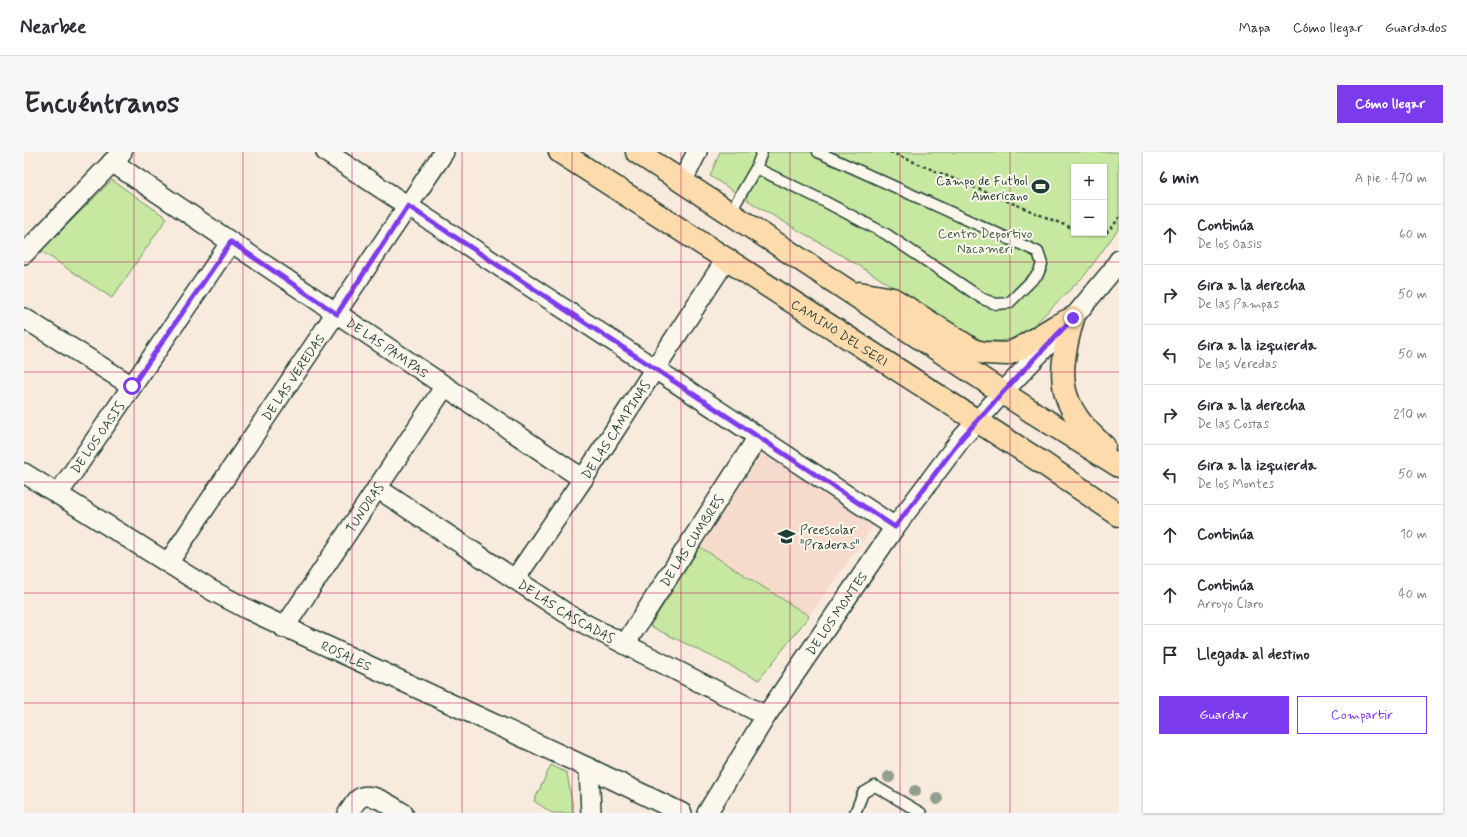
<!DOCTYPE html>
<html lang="es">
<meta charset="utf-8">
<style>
body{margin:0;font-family:Mynerve,sans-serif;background:#f7f7f7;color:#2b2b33}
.controls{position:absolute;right:12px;top:12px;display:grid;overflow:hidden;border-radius:0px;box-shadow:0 1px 3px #0004}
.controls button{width:36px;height:36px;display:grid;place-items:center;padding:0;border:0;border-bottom:1px solid #e1e1e2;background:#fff;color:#2b2b33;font:20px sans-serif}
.stop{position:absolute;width:12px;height:12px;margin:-9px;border:3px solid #7c3aed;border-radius:50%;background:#fff}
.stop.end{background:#7c3aed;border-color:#fff;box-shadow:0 1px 4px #0008}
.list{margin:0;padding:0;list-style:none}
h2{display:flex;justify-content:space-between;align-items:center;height:52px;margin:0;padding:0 16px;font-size:17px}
h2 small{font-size:13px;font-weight:400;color:#7c7c81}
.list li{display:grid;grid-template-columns:26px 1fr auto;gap:12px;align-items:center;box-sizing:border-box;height:60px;padding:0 16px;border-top:1px solid #e1e1e2}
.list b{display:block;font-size:15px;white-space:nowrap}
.list p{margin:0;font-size:13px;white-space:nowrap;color:#7c7c81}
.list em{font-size:13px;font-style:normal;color:#7c7c81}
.actions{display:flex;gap:8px;padding:12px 16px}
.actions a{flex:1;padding:9px 0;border:1px solid #7c3aed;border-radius:0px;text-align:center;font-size:14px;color:#7c3aed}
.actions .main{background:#7c3aed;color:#fff}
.icon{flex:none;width:22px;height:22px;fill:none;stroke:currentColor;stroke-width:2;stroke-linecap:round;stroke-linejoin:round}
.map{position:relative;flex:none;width:1095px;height:661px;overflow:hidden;border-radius:0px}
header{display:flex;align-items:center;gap:24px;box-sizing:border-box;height:56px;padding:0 20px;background:#fff;border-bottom:1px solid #e1e1e2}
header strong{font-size:19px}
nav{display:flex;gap:22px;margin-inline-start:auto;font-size:14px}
.intro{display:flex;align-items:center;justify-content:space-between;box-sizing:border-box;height:96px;padding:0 24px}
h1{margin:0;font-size:28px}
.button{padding:10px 18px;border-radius:0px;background:#7c3aed;color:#fff;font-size:14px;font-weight:700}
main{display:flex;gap:24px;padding:0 24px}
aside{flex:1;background:#fff;border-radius:0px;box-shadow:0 1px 3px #0004}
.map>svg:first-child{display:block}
.built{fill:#f6dbcd}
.green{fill:#c7e8a1;stroke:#73926a;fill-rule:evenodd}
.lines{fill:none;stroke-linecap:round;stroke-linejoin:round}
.lane-casing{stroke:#1f3d34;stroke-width:13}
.street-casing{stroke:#1f3d34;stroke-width:22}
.primary-casing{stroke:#1f3d34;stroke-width:25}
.path{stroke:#1f3d34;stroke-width:2.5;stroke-dasharray:3 3;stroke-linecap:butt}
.lane{stroke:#fbf7ec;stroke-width:10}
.street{stroke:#fbf7ec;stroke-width:19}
.primary{stroke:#fedbac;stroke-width:22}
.tree{fill:#949e8d}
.route{stroke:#7c3aed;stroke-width:5}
.grid{fill:none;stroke:#c2185b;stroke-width:1;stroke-opacity:0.55}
.labels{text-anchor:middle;stroke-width:4;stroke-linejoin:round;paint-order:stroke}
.poi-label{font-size:13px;fill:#1f3d34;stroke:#fbf7ec;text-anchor:end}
.park-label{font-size:13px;fill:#415f4a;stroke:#fbf7ec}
.street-label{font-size:13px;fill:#1f3d34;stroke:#fbf7ec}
</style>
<header>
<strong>Nearbee</strong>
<nav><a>Mapa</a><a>Cómo llegar</a><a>Guardados</a></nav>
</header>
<div class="intro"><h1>Encuéntranos</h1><a class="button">Cómo llegar</a></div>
<main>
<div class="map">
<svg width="1095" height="661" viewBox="0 0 1095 661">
<rect width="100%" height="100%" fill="#f9eade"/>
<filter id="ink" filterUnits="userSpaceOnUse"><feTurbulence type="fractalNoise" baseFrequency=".025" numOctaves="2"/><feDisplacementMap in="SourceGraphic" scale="8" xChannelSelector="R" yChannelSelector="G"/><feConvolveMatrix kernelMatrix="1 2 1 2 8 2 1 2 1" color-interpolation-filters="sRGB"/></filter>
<g filter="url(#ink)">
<!-- built -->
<path class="built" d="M738 301 850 373 785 464 676 395Z"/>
<!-- green -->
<path class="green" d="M696 0H1095V76L1061 123 1013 170 997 183 986 187 976 189H959L951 186 834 113 736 56 686 24ZM1050 15H1080V81H1050Z
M88 28 143 66 88 146 17 99Z
M676 395 785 464 735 528 626 474Z
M527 613 543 621 550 661H528L510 649Z"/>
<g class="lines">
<defs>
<path id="lane" d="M732 16 794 46 862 82 959 147 972 152 985 151 1014 122 1018 112 1014 100 794 0
M706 61 732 16 738 0
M831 661 839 641 851 634 897 661"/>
<g id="street">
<path d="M302 0 871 375"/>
<path id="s1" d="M88 10 559 327"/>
<path d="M658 30 673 0"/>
<path d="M0 102 98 0"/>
<path d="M0 166 108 234"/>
<path id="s2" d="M0 321 187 438 225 458 565 616 658 661"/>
<path id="s3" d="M353 336 542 461 563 473 742 564"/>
<path id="s4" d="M34 342 207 90"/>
<path id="s5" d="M144 411 420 0"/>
<path id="s6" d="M491 427 559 327 703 106"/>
<path id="s7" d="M260 476 421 234"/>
<path id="s8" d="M601 492 734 285"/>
<path d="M565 616 567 661"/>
<path d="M324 661C328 656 331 649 336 646 347 639 369 655 379 661"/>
<path id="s9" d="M683 661 742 564 871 375 937 287 979 240 1049 166 1088 119 1095 108"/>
</g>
<g id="primary">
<path id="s10" d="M536 0 1020 312 1095 363"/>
<path d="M613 0 1010 261 1095 314"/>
<path d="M835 141 869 147 951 199 961 201 983 202 993 198 1032 174 1049 166"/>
<path d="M1049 166C1033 223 1032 254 1080 294"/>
</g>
</defs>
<!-- lane casing -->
<use href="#lane" class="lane-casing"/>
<!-- street casing -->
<use href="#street" class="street-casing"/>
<!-- primary casing -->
<use href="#primary" class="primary-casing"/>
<!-- path -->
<path class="path" d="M866 0 1050 77
M1059 81 1062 83 1082 81 1094 68 1095 65"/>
<!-- lane -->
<use href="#lane" class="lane"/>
<!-- street -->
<use href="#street" class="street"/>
<!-- primary -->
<use href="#primary" class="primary"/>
</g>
<!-- trees -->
<g class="tree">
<circle cx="865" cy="625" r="6"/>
<circle cx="891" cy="639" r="6"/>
<circle cx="913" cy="647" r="6"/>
</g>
</g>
<g class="lines" filter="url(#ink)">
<!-- route -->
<path class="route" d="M108 234 207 90 313 162 384 54 871 375 937 287 979 240 1049 166"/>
</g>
<!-- grid -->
<path class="grid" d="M110 0V661M219 0V661M328 0V661M438 0V661M548 0V661M657 0V661M766 0V661M876 0V661M986 0V661M0 110H1095M0 220H1095M0 330H1095M0 441H1095M0 551H1095"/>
<!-- icons -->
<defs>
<symbol id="stadium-bare" viewBox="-9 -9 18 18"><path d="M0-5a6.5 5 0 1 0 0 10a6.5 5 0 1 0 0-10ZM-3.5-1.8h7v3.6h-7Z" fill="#1f3d34" stroke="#fbf7ec" stroke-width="2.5" paint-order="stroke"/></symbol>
<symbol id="school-bare" viewBox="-9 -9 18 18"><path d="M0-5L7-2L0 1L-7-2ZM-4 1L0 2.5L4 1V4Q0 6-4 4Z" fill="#1f3d34" stroke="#fbf7ec" stroke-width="2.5" paint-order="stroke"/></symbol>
</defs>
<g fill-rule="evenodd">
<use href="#stadium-bare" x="1004" y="22" width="25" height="25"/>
<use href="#school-bare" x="750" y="372" width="25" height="25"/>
</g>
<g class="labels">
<!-- poi labels -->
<g class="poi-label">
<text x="1004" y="33">Campo de Futbol<tspan x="1004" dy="15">Americano</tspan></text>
<text x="776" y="382" text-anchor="start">Preescolar<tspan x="776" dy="15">"Praderas"</tspan></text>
</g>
<!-- park labels -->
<g class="park-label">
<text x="961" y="86">Centro Deportivo<tspan x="961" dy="15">Nacameri</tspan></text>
</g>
<!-- street labels -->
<g class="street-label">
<text dy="5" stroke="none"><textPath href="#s10" startOffset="333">CAMINO DEL SERI</textPath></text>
<text dy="5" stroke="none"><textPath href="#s1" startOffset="332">DE LAS PAMPAS</textPath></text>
<text dy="5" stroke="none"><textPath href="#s5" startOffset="224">DE LAS VEREDAS</textPath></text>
<text dy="5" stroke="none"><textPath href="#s6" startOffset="180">DE LAS CAMPINAS</textPath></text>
<text dy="5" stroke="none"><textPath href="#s4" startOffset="69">DE LOS OASIS</textPath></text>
<text dy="5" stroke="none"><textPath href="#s7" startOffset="145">TUNDRAS</textPath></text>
<text dy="5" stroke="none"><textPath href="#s8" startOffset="123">DE LAS CUMBRES</textPath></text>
<text dy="5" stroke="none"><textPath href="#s3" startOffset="226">DE LAS CASCADAS</textPath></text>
<text dy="5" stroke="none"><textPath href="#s9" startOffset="238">DE LOS MONTES</textPath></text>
<text dy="5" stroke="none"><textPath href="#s2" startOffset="371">ROSALES</textPath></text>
</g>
</g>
</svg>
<div class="controls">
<button>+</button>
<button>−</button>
</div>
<div class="stop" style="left:108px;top:234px"></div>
<div class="stop end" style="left:1049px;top:166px"></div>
</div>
<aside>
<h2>6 min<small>A pie · 470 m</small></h2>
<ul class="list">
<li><svg class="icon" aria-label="ahead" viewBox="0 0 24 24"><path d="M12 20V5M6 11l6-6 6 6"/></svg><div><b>Continúa</b><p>De los Oasis</p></div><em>60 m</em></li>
<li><svg class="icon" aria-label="right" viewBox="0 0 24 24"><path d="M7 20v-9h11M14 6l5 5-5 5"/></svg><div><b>Gira a la derecha</b><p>De las Pampas</p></div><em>50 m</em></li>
<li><svg class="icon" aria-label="left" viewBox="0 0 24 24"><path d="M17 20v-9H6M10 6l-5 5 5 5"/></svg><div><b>Gira a la izquierda</b><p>De las Veredas</p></div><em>50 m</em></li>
<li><svg class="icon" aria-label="right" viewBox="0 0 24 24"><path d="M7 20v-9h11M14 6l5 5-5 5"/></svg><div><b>Gira a la derecha</b><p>De las Costas</p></div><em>210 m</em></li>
<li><svg class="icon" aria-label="left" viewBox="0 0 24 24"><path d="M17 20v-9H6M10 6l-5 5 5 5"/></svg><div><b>Gira a la izquierda</b><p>De los Montes</p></div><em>50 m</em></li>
<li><svg class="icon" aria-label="ahead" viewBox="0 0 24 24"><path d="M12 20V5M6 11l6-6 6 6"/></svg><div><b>Continúa</b></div><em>10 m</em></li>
<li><svg class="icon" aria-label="ahead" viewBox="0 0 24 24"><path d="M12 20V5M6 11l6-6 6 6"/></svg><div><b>Continúa</b><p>Arroyo Claro</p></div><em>40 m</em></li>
<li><svg class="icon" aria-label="arrive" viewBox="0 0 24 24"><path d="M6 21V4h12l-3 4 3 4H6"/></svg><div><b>Llegada al destino</b></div></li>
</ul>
<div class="actions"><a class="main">Guardar</a><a>Compartir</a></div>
</aside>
</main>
